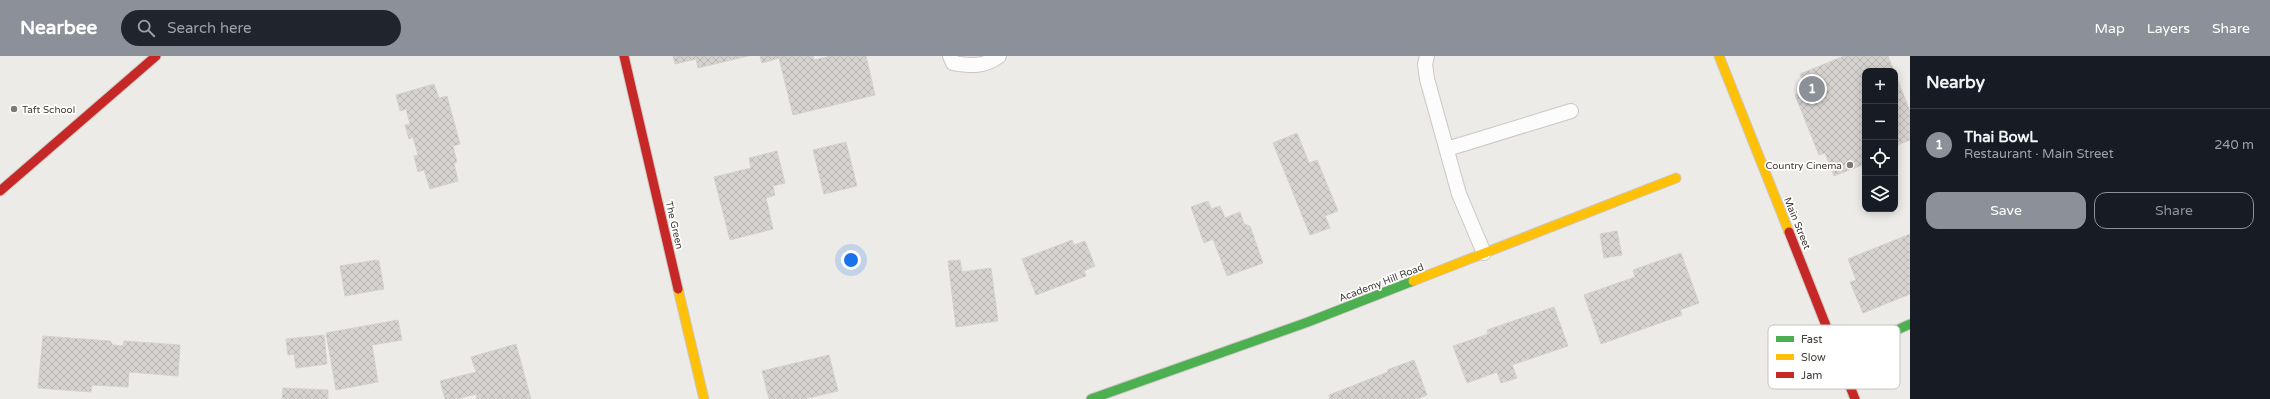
<!DOCTYPE html>
<meta charset="utf-8">
<style>
body{margin:0;font-family:"Varela Round",sans-serif;background:#20242c;color:#f1f3f6}
.controls{position:absolute;right:12px;top:12px;display:grid;overflow:hidden;border-radius:8px;box-shadow:0 2px 10px #0003}
.controls button{width:36px;height:36px;display:grid;place-items:center;padding:0;border:0;border-bottom:1px solid #363941;background:#171b24;color:#f1f3f6;font:20px sans-serif}
.you{position:absolute;left:851px;top:204px;width:14px;height:14px;margin:-10px;border:3px solid #fff;border-radius:50%;background:#1a73e8;box-shadow:0 0 0 6px #1a73e833}
.badge{display:grid;place-items:center;width:26px;height:26px;border-radius:50%;background:#8c9099;color:#fff;font-size:13px;font-weight:700}
.pin{position:absolute;translate:-50% -50%;border:2px solid #fff;box-shadow:0 1px 4px #0006}
.list{margin:0;padding:0;list-style:none}
h2{display:flex;justify-content:space-between;align-items:center;height:52px;margin:0;padding:0 16px;font-size:17px}
h2 small{font-size:13px;font-weight:400;color:#9ea1a6}
.list li{display:grid;grid-template-columns:26px 1fr auto;gap:12px;align-items:center;box-sizing:border-box;height:72px;padding:0 16px;border-top:1px solid #363941}
.list b{display:block;font-size:15px;white-space:nowrap}
.list p{margin:0;font-size:13px;white-space:nowrap;color:#9ea1a6}
.list em{font-size:13px;font-style:normal;color:#9ea1a6}
.actions{display:flex;gap:8px;padding:12px 16px}
.actions a{flex:1;padding:9px 0;border:1px solid #8c9099;border-radius:12px;text-align:center;font-size:14px;color:#8c9099}
.actions .main{background:#8c9099;color:#fff}
.icon{flex:none;width:22px;height:22px;fill:none;stroke:currentColor;stroke-width:2;stroke-linecap:round;stroke-linejoin:round}
.map{position:relative;flex:none;width:1910px;height:343px;overflow:hidden}
header{display:flex;align-items:center;gap:24px;box-sizing:border-box;height:56px;padding:0 20px;background:#8c9099;color:#fff}
header strong{font-size:19px}
nav{display:flex;gap:22px;margin-inline-start:auto;font-size:14px}
.search{width:280px;height:36px;background:#20242c;display:flex;align-items:center;gap:10px;box-sizing:border-box;padding:0 14px;border-radius:22px;color:#9ea1a6;font-size:15px}
main{display:flex}
aside{flex:1;background:#171b24}
.map>svg:first-child{display:block}
.building{fill:url(#building-cross-hatch);stroke:#d5d2ce}
.lines{fill:none;stroke-linecap:round;stroke-linejoin:round}
.lane-casing{stroke:#cac7c4;stroke-width:16}
.fast-casing{stroke:#cdc8c1;stroke-width:11}
.slow-casing{stroke:#cdc8c1;stroke-width:11}
.jam-casing{stroke:#cdc8c1;stroke-width:11}
.lane{stroke:#fcfcfc;stroke-width:14}
.fast{stroke:#4caf50;stroke-width:9}
.slow{stroke:#ffc107;stroke-width:9}
.jam{stroke:#c62828;stroke-width:9}
.poi-dot{fill:#7e7974;stroke:#fff;stroke-width:1.5}
.labels{text-anchor:middle;stroke-width:3.5;stroke-linejoin:round;paint-order:stroke}
.poi-label{font-size:10px;fill:#423b36;stroke:#fff;text-anchor:start}
.street-label{font-size:10px;fill:#423b36;stroke:#fff}
.key{fill:#fff;stroke:#c6c4c3;stroke-width:1}
.key-label{font-size:11px;fill:#423b36}
</style>
<header>
<strong>Nearbee</strong>
<div class="search"><svg class="icon" aria-label="search" viewBox="0 0 24 24"><circle cx="10" cy="10" r="6"/><path d="M15 15l6 6"/></svg>Search here</div>
<nav><a>Map</a><a>Layers</a><a>Share</a></nav>
</header>
<main>
<div class="map">
<svg width="1910" height="343" viewBox="0 0 1910 343">
<defs>
<pattern id="building-cross-hatch" width="8" height="8" patternUnits="userSpaceOnUse"><rect width="8" height="8" fill="#d5d2cf"/><path d="M0 0l8 8M0 8l8-8" fill="none" stroke="#b8b5b2"/></pattern>
</defs>
<rect width="100%" height="100%" fill="#edebe8"/>
<!-- building -->
<path class="building" d="M673 0H748L698 12 696 3 675 8Z
M760 0H813L814 4 831 0H866L875 39 793 59 779 2 762 7Z
M1844 0H1888L1894 15H1865V108L1834 120 1825 97 1819 99 1795 39 1806 35 1800 18Z
M1895 17 1910 55V84L1895 90Z
M434 28 439 42 447 40 460 88 453 90 457 106 454 107 458 125 430 133 424 114 418 116 414 100 418 99 413 81 409 83 405 69 410 68 406 53 400 55 396 39Z
M1297 77 1309 107 1317 104 1338 155 1325 160 1330 172 1310 179 1273 87Z
M846 86 857 130 824 138 813 94Z
M777 95 785 127 773 130 775 139 766 142 773 173 730 184 714 121 751 112 749 102Z
M1208 145 1211 153 1220 150 1225 162 1240 156 1244 168 1250 170 1263 207 1227 220 1213 183 1204 187 1191 151Z
M1617 175 1622 199 1604 202 1600 178Z
M1910 178V238L1863 257 1850 226 1856 224 1848 203Z
M1072 184 1074 189 1085 185 1095 210 1084 215 1086 220 1036 239 1022 203Z
M1681 197 1699 247 1680 254 1682 259 1601 288 1584 239 1635 221 1633 214Z
M376 204 379 205 384 233 345 240 340 210Z
M960 204 962 216 991 212 998 265 956 271 948 205Z
M1554 251 1568 290 1512 309 1517 322 1501 327 1497 316 1467 327 1453 290 1488 278 1487 274Z
M398 264 402 284 372 289 378 326 336 334 326 277Z
M324 279 327 308 296 312 294 298 288 299 286 283Z
M43 280 110 285 113 289 123 290 124 285 180 289 178 320 129 316 128 331 92 329 91 336 38 332Z
M516 288 531 343H477L476 338 457 343H445L440 325 476 316 471 301Z
M829 299 838 335 804 343H769L762 315Z
M1414 304 1427 339 1417 343H1330L1329 339 1388 316 1387 314Z
M283 332 328 334V343H282Z"/>
<g class="lines">
<defs>
<path id="lane" d="M950 0 953 7C971 10 984 11 999 0
M1427 0 1425 8 1427 23 1459 138 1484 197
M1447 93 1571 55"/>
<path id="fast" d="M1840 300 1910 268
M1091 343 1308 266 1413 225"/>
<path id="slow" d="M1719 0 1789 176
M1413 225 1676 122
M678 233 704 343"/>
<path id="jam" d="M624 0 678 233
M0 135 156 0
M1789 176 1855 343"/>
</defs>
<!-- lane casing -->
<use href="#lane" class="lane-casing"/>
<!-- fast casing -->
<use href="#fast" class="fast-casing"/>
<!-- slow casing -->
<use href="#slow" class="slow-casing"/>
<!-- jam casing -->
<use href="#jam" class="jam-casing"/>
<!-- lane -->
<use href="#lane" class="lane"/>
<!-- fast -->
<use href="#fast" class="fast"/>
<!-- slow -->
<use href="#slow" class="slow"/>
<!-- jam -->
<use href="#jam" class="jam"/>
</g>
<!-- markers -->
<g class="poi-dot">
<circle cx="14" cy="53" r="4"/>
<circle cx="1850" cy="109" r="4"/>
</g>
<g class="labels">
<!-- poi labels -->
<g class="poi-label">
<text x="22" y="57">Taft School</text>
<text x="1842" y="113" text-anchor="end">Country Cinema</text>
</g>
<!-- street labels -->
<g class="street-label">
<text transform="translate(1798 167) rotate(68)" y="4">Main Street</text>
<text transform="translate(675 169) rotate(77)" y="4">The Green</text>
<text transform="translate(1381 226) rotate(-21)" y="4">Academy Hill Road</text>
</g>
</g>
<!-- legend -->
<rect x="1768" y="269" width="132" height="64" rx="6" class="key"/>
<rect x="1776" y="280" width="18" height="6" fill="#4caf50"/>
<rect x="1776" y="298" width="18" height="6" fill="#ffc107"/>
<rect x="1776" y="316" width="18" height="6" fill="#c62828"/>
<g class="key-label">
<text x="1801" y="287">Fast</text>
<text x="1801" y="305">Slow</text>
<text x="1801" y="323">Jam</text>
</g>
</svg>
<div class="controls">
<button>+</button>
<button>−</button>
<button><svg class="icon" aria-label="locate" viewBox="0 0 24 24"><circle cx="12" cy="12" r="6"/><path d="M12 2v4M12 18v4M2 12h4M18 12h4"/></svg></button>
<button><svg class="icon" aria-label="layers" viewBox="0 0 24 24"><path d="M12 4l9 5-9 5-9-5zM3 14l9 5 9-5"/></svg></button>
</div>
<div class="you"></div>
<div class="pin badge" style="left:1812px;top:33px">1</div>
</div>
<aside>
<h2>Nearby<small></small></h2>
<ul class="list">
<li><span class="badge">1</span><div><b>Thai BowL</b><p>Restaurant · Main Street</p></div><em>240 m</em></li>
</ul>
<div class="actions"><a class="main">Save</a><a>Share</a></div>
</aside>
</main>
